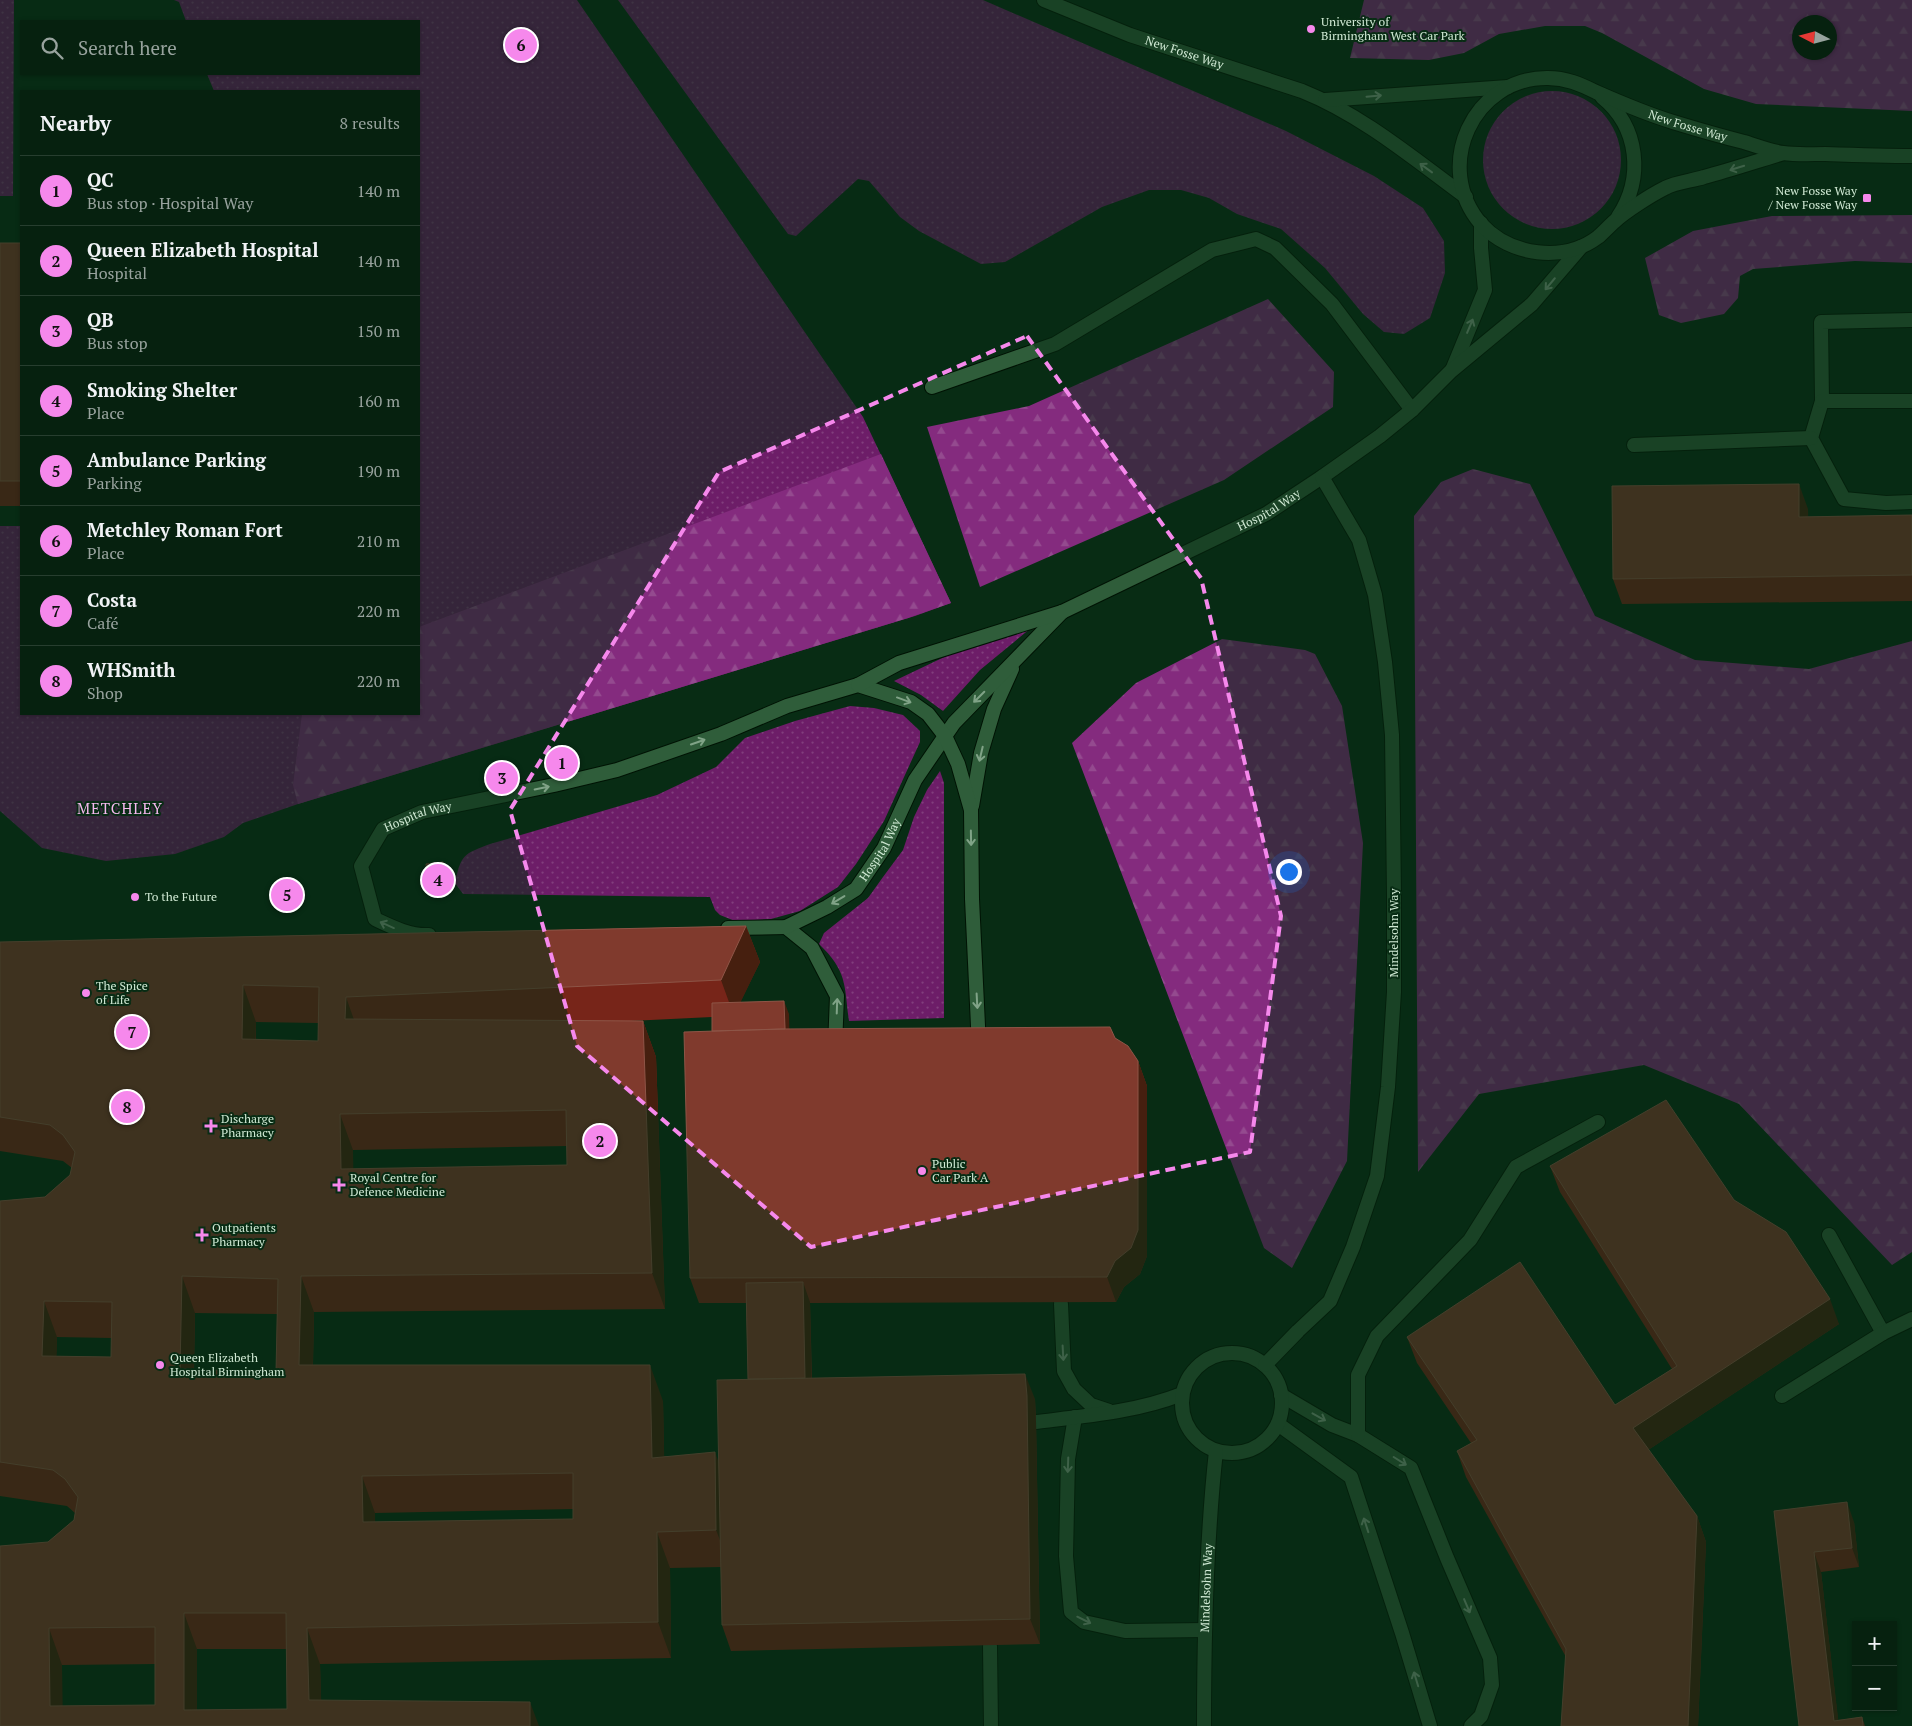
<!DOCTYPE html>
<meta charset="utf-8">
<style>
body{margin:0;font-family:"PT Serif",serif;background:#142e1d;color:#f1f3f6}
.controls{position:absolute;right:15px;bottom:15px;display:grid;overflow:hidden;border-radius:0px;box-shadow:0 1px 4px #0004}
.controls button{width:45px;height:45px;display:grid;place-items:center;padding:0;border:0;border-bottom:1px solid #273e2f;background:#06210f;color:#f1f3f6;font:25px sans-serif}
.compass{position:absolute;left:1792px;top:15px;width:45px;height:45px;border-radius:50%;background:#06210f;box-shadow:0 1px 4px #0004;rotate:276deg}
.you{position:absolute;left:1288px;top:871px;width:18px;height:18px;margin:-12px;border:4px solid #fff;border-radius:50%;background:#1a73e8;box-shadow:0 0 0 8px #1a73e833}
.badge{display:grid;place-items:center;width:32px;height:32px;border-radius:50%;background:#f688ec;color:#111;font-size:16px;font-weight:700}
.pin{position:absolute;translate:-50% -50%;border:2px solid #fff;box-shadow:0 1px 5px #0006}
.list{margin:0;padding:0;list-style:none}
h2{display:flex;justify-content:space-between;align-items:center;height:65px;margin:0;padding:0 20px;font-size:21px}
h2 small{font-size:16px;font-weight:400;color:#98a39e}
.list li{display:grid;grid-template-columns:32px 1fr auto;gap:15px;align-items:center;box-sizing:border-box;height:70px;padding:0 20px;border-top:1px solid #273e2f}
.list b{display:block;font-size:19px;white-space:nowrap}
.list p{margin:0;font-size:16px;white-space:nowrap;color:#98a39e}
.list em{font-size:16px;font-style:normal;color:#98a39e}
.icon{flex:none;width:28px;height:28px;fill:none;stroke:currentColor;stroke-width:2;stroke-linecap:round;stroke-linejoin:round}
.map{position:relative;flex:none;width:1912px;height:1726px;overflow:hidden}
.search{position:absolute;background:#06210f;box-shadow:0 1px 4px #0004;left:20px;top:20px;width:400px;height:55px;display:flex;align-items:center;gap:12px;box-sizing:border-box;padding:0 18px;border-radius:0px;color:#98a39e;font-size:19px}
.panel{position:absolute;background:#06210f;box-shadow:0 1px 4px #0004;left:20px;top:90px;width:400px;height:625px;border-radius:0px}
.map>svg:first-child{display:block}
.grass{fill:url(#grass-dots)}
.forest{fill:url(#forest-firs);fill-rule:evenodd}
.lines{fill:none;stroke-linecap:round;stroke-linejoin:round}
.service-casing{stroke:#001304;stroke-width:16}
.minor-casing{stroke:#001304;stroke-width:16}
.tertiary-casing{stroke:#001304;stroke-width:16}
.service{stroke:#2f5d3a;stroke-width:14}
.minor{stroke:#2f5d3a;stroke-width:14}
.tertiary{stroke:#2f5d3a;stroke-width:14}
.wall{fill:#772519;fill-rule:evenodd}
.shaded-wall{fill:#461f0f}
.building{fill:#803a2d;stroke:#8d5547;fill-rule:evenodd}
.oneway{stroke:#80a387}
.marked{fill:none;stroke:#f688ec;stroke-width:4;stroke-dasharray:10 6;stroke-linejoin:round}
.poi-dot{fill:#f688ec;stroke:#082c14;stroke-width:2}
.labels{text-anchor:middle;stroke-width:4;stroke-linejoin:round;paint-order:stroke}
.poi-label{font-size:12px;fill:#d0e9d4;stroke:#082c14;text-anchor:start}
.street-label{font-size:12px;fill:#d0e9d4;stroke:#082c14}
.quarter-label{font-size:15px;letter-spacing:1px;fill:#f6b8ef;stroke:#082c14}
</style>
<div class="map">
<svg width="1912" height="1726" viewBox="0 0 1912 1726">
<defs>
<pattern id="grass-dots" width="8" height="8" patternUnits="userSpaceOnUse" patternTransform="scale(1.25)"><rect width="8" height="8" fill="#6d1d68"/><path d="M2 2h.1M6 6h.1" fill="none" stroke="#813e7d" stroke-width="1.8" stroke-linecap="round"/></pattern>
<pattern id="forest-firs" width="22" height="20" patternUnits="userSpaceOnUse" patternTransform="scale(1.25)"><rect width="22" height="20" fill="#842b7e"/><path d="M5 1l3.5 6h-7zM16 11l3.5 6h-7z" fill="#944a8f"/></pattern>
</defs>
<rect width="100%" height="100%" fill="#082c14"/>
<!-- grass -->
<path class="grass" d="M0 0H14L13 196H0Z
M174 0H577L863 417 951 603 915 616 298 804 243 823 224 837 175 854 106 861 42 848 0 811V526H21V714H419V91H214L207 74H419V21H186L179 2Z
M618 0H983L1286 131 1374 176 1423 208 1444 241 1445 273 1430 318 1404 334 1384 332 1363 314 1325 268 1281 229 1237 214 1209 198 1181 190H1149L1102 207 1005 262 981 264 919 231 900 217 869 181 858 179 796 236 788 234Z
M1483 160a69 69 0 1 1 138 0a69 69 0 1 1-138 0Z
M1031 628 980 670 943 711 921 695 894 681 961 649Z
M850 706 874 708 903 715 920 731V742L884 821 856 864 838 887 800 911 771 919 735 921 720 915 715 910 710 897 463 894 455 883C461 855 463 854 490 844L657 795 716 767 745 738 795 721Z
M940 771 944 783V1018L849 1021C844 985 848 972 819 944L824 933 868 898 883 877 903 850 914 817 927 790Z"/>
<!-- forest -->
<path class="forest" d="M1364 0H1912V111L1756 104 1704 89 1602 33 1585 26H1545L1499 34 1464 53 1429 60 1350 58ZM1830 22V52H1800V22Z
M1912 215V263L1855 261 1753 269 1740 276 1738 298 1724 314 1681 323 1659 315 1645 258 1693 231 1772 216Z
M1268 299 1334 372 1333 407 1224 480 980 587 927 427 1029 406Z
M881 454 951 603 908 618 298 804 293 785 302 714H419V627Z
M1473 469 1530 484 1595 616 1695 660 1809 669 1912 641V1252L1892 1265 1739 1104 1644 1065 1479 1094 1418 1172 1414 516 1441 482Z
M1222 639 1305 650 1315 654 1342 706 1363 843 1347 1161 1292 1268 1264 1248 1072 743 1136 683Z"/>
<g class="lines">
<defs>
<g id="service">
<path d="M1912 320 1821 322 1822 401 1811 438 1844 499 1886 503 1912 502"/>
<path d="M932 387 1055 344 1212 250 1256 239 1275 248 1332 304 1412 410"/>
<path d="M1822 401H1912"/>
<path d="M1634 445 1811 438"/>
<path d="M972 806 981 753 994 709 1012 669"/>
<path d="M786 927 812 948 837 996 835 1047"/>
<path id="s1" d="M728 928 786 927 827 907 856 889 884 848 915 780 954 723 1062 612"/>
<path id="s2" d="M429 935C410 936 392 927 375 919L361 866 383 829 422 812 554 785 617 770 721 734 787 706 858 685 911 702 928 714 945 736 958 764 971 810 972 899 979 1047"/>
<path d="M1829 1235 1883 1333"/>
<path d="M1061 1304 1064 1371 1074 1389 1091 1405 1109 1411"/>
<path d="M1281 1395 1332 1425 1358 1435 1411 1468 1447 1558 1490 1658 1492 1685 1481 1716 1471 1726"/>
<path d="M1782 1396 1883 1333 1912 1319"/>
<path d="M1075 1417 1068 1459 1066 1556 1071 1612 1084 1622 1125 1631 1205 1630"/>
<path d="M1036 1422C1086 1416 1136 1412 1182 1394"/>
<path d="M1278 1424 1351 1477 1402 1633 1430 1726"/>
<path d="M1358 1435V1375L1377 1336 1470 1240 1516 1167 1598 1122"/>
<path d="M990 1646 991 1726"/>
</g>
<g id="minor">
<path d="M1453 368 1485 290 1481 248V223"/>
<path id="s3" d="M858 685 899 663 1062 612 1266 514 1322 477 1380 436 1412 410 1451 371 1532 304 1581 247"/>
<circle cx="1232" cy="1403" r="50"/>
<path d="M1265 1365 1298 1331 1330 1301 1353 1247 1377 1176 1388 1087 1394 992V895L1392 735 1385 662 1375 595 1359 540 1322 477"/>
<path id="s4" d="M1204 1726C1204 1634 1206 1542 1216 1451"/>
</g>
<g id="tertiary">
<path id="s5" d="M1044 0 1130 35 1302 91C1362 115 1414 159 1466 197"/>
<path d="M1602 97C1639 127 1644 178 1618 217"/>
<path d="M1325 100 1508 87"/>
<path id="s6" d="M1784 153C1757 161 1731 170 1704 177 1692 181 1676 182 1665 188 1651 195 1626 211 1615 221 1609 226 1604 232 1598 237 1564 263 1510 256 1481 224 1432 167 1473 77 1548 78 1566 78 1580 84 1596 92 1621 103 1647 114 1673 122 1696 129 1720 136 1744 142 1757 146 1770 151 1783 153 1797 155 1811 154 1825 154 1854 155 1883 156 1912 156"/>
</g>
</defs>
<!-- service casing -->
<use href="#service" class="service-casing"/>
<!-- minor casing -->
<use href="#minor" class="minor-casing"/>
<!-- tertiary casing -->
<use href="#tertiary" class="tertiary-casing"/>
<!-- service -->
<use href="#service" class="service"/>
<!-- minor -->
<use href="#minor" class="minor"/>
<!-- tertiary -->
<use href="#tertiary" class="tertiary"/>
</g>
<!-- wall -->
<path class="wall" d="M0 243H21V506H0Z
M1808 509V517L1912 515V601L1622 604 1613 579Z
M443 862 446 868 448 890 430 892 428 885Z
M746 926 760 962 740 1002 789 1014V1029L1115 1038 1138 1061 1147 1086V1256L1140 1274 1124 1287 1116 1302 810 1303 812 1378 1035 1399 1036 1422 1040 1644 731 1651 722 1625 721 1567 670 1568 671 1658 320 1664 321 1700 539 1726H0L48 1542 74 1520 75 1513 67 1506 0 1496V1201L45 1197 70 1175 72 1168 63 1161 0 1151V942ZM712 1017V1031L690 1278 699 1303H746L748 1379 719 1463 664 1456 663 1401 313 1365 314 1312 665 1309 656 1057 643 1021H630ZM256 1022 318 1023V1041L256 1040ZM567 1146V1165L353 1169V1150ZM195 1313 277 1314 276 1372 194 1370ZM57 1337 112 1338 111 1357 56 1356ZM573 1509V1519L375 1522V1513ZM197 1649H287V1709L197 1710ZM155 1664V1705L62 1706V1665Z
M1550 1166 1734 1200 1839 1324 1648 1450 1697 1516 1706 1542 1698 1726H1561L1566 1657 1466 1477 1457 1451 1471 1443 1417 1363 1407 1337 1615 1405 1672 1369 1560 1192Z
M1774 1511 1854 1522 1859 1567 1821 1572 1838 1720 1862 1717 1865 1726H1799Z"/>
<!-- shaded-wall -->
<path class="shaded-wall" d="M1799 484 1808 509 1809 542 1799 517Z
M443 862 446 868 448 890 446 883Z
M746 926 760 962 734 1016 721 980Z
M243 985 256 1022 255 1076 242 1039Z
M346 997 359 1034 345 1019Z
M784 1001 789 1014 790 1055 786 1042Z
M643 1021 656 1057 665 1309 652 1273Z
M1138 1061 1147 1086V1256L1140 1274 1124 1287 1116 1302 1107 1277Z
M340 1114 353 1150 354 1205 341 1169Z
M182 1276 195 1313 193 1406 180 1369Z
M301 1276 314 1312 312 1401 299 1365Z
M803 1282 810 1302 812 1404 805 1384Z
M1830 1299 1839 1324 1642 1454 1633 1428Z
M44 1301 57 1337 56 1392 42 1356Z
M650 1365 663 1401 665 1494 652 1458Z
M1025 1374 1035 1399 1036 1422 1040 1644 1030 1619Z
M715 1452 728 1488 730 1566 716 1530Z
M362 1476 375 1513 376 1558 363 1522Z
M1847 1502 1854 1522 1859 1567 1852 1548Z
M1697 1516 1706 1542 1698 1726H1688Z
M657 1532 670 1568 671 1658 658 1622Z
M1814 1552 1821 1572 1839 1726 1834 1721Z
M184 1613 197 1649V1726L184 1710Z
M49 1628 62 1665 63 1726 50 1706Z
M307 1628 320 1664 322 1726 309 1700Z
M530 1702 539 1726H530Z"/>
<!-- building -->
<path class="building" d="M0 243H21V481H0Z
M1799 484V517L1912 515V575L1613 579 1612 486Z
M443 862 446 883 428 885 426 864Z
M746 926 721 980 346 997 345 1019 643 1021 652 1273 301 1276 299 1365H650L652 1458 715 1452 716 1530 657 1532 658 1622 307 1628 309 1700 530 1702V1726H0V1546L48 1542 74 1520 78 1497 65 1479 53 1470 0 1462V1201L45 1197 70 1175 75 1152 63 1135 50 1125 0 1117V942ZM243 985 319 987 318 1041 242 1039ZM566 1110 567 1165 341 1169 340 1114ZM182 1276 278 1279 276 1372 180 1369ZM44 1301 112 1302 111 1357 42 1356ZM573 1473V1519L363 1522 362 1476ZM184 1613H286L287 1709 184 1710ZM155 1627V1705L50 1706 49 1628Z
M784 1001 785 1029 712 1031V1003Z
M1110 1027 1115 1038 1128 1046 1138 1061V1230L1131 1248 1115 1261 1107 1277 690 1278 684 1032 781 1029Z
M1666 1100 1734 1200 1786 1232 1830 1299 1633 1428 1697 1516 1688 1726H1561L1566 1649 1457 1451 1477 1440 1407 1337 1520 1262 1615 1405 1677 1366 1550 1166Z
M803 1282 805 1378 748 1379 746 1283Z
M1025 1374 1027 1396 1030 1619 722 1625 717 1380Z
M1847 1502 1852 1548 1814 1552 1834 1721 1862 1717 1863 1726H1799L1774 1511Z"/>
<!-- one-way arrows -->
<defs><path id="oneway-shaft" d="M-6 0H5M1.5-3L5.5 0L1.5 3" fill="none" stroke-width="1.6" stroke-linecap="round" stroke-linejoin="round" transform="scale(1.25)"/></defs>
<g class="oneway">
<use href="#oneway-shaft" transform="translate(1374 96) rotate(-5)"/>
<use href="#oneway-shaft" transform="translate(1426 168) rotate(-144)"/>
<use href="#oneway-shaft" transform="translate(1737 168) rotate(163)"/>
<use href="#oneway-shaft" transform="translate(1550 284) rotate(130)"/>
<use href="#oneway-shaft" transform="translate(1470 326) rotate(-67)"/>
<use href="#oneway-shaft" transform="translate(979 697) rotate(135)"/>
<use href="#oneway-shaft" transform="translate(904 700) rotate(20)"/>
<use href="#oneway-shaft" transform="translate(698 742) rotate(-19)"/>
<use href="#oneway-shaft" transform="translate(981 754) rotate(103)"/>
<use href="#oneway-shaft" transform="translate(542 788) rotate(-12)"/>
<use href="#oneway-shaft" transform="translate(971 838) rotate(89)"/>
<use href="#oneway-shaft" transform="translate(838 900) rotate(149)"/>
<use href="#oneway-shaft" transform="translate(387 925) rotate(-156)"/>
<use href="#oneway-shaft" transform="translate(977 1001) rotate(87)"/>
<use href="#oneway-shaft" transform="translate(837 1006) rotate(-88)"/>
<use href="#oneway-shaft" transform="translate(1063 1353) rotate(87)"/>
<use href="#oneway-shaft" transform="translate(1319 1417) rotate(29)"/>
<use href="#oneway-shaft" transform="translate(1400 1461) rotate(32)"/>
<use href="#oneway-shaft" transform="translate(1068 1465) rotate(92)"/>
<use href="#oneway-shaft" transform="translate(1366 1525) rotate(-108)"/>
<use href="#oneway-shaft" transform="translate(1467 1606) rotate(67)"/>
<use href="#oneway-shaft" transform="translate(1084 1620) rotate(26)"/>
<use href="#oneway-shaft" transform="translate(1416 1679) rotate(-107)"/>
</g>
<!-- marked area -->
<path d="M0 0H1912V1726H0ZM1027 336 1201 578 1281 916 1250 1152 811 1247 577 1046 510 810 719 472Z" fill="#082c14" fill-opacity=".55" fill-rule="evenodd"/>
<path class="marked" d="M1027 336 1201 578 1281 916 1250 1152 811 1247 577 1046 510 810 719 472Z"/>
<!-- markers -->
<g class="poi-dot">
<circle cx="1311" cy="29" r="5"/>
<rect x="1862" y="193" width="10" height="10" rx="2.5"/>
<circle cx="135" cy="897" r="5"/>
<circle cx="86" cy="993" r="5"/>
<path d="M208.5 1118.5h5v5h5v5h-5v5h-5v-5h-5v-5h5z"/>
<circle cx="922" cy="1171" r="5"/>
<path d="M336.5 1177.5h5v5h5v5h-5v5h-5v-5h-5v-5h5z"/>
<path d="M199.5 1227.5h5v5h5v5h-5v5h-5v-5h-5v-5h5z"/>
<circle cx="160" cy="1365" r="5"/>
</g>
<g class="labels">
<!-- poi labels -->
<g class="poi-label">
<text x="1321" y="26">University of<tspan x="1321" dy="14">Birmingham West Car Park</tspan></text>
<text x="1857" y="195" text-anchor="end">New Fosse Way<tspan x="1857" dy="14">/ New Fosse Way</tspan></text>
<text x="145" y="901">To the Future</text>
<text x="96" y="990">The Spice<tspan x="96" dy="14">of Life</tspan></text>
<text x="221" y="1123">Discharge<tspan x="221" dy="14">Pharmacy</tspan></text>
<text x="932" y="1168">Public<tspan x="932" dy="14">Car Park A</tspan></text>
<text x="350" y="1182">Royal Centre for<tspan x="350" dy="14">Defence Medicine</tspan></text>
<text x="212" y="1232">Outpatients<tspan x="212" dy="14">Pharmacy</tspan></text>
<text x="170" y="1362">Queen Elizabeth<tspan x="170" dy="14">Hospital Birmingham</tspan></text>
</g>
<!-- street labels -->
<g class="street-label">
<text dy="4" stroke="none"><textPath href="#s5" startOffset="150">New Fosse Way</textPath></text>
<text dy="4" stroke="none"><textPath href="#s6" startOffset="686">New Fosse Way</textPath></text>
<text dy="4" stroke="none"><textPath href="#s3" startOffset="448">Hospital Way</textPath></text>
<text dy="4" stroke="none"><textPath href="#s2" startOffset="192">Hospital Way</textPath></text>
<text dy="4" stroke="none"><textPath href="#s1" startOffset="184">Hospital Way</textPath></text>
<text transform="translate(1394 933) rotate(-90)" y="4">Mindelsohn Way</text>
<text dy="4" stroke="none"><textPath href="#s4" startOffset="138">Mindelsohn Way</textPath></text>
</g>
<!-- quarter labels -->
<g class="quarter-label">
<text x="120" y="814">METCHLEY</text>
</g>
</g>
</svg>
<div class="controls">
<button>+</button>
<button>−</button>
</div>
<svg class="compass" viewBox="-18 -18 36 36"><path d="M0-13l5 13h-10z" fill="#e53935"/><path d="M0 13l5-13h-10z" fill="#98a39e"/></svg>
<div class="you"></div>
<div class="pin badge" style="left:562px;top:763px">1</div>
<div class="pin badge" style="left:600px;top:1141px">2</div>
<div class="pin badge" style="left:502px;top:778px">3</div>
<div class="pin badge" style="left:438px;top:880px">4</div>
<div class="pin badge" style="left:287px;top:895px">5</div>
<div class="pin badge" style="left:521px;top:45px">6</div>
<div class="pin badge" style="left:132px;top:1032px">7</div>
<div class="pin badge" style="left:127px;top:1107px">8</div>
<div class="search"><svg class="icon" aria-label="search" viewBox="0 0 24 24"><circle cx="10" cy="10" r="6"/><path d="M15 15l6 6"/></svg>Search here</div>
<section class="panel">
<h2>Nearby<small>8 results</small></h2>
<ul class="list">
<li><span class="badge">1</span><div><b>QC</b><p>Bus stop · Hospital Way</p></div><em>140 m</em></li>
<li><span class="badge">2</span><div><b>Queen Elizabeth Hospital</b><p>Hospital</p></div><em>140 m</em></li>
<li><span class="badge">3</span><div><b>QB</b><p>Bus stop</p></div><em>150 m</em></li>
<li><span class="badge">4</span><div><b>Smoking Shelter</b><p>Place</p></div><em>160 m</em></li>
<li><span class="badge">5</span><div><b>Ambulance Parking</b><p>Parking</p></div><em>190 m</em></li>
<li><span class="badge">6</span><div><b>Metchley Roman Fort</b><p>Place</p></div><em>210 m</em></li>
<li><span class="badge">7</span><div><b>Costa</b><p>Café</p></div><em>220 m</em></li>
<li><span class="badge">8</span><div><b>WHSmith</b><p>Shop</p></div><em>220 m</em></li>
</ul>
</section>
</div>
